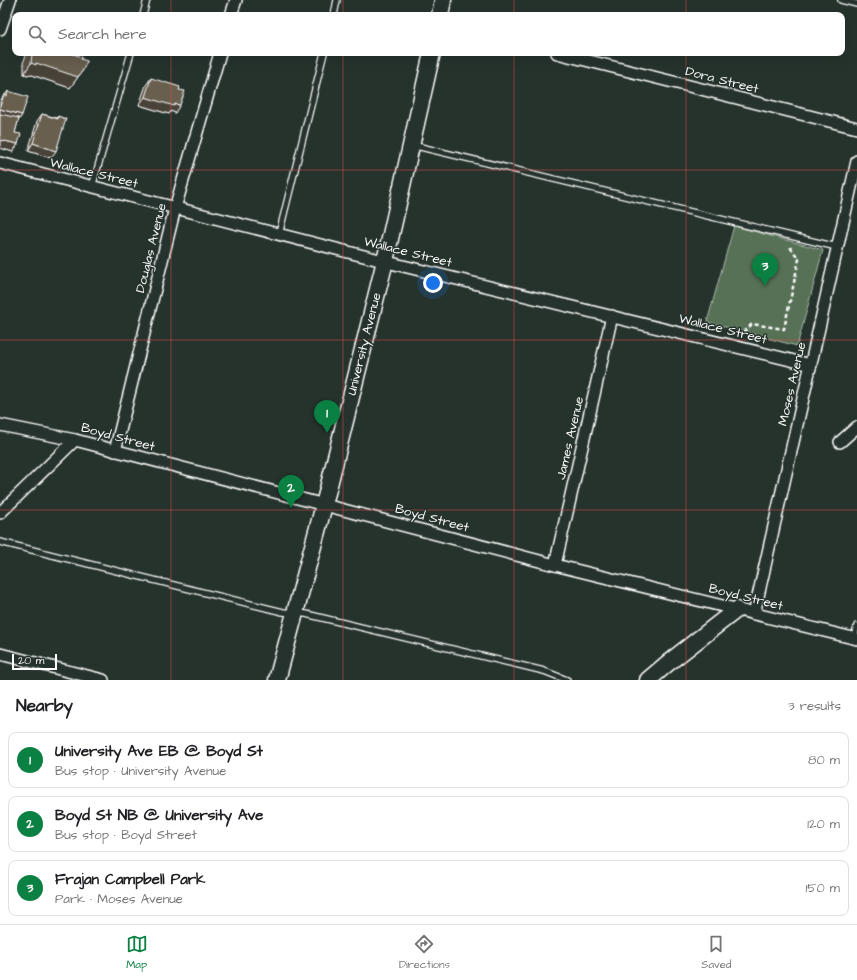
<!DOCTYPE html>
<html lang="en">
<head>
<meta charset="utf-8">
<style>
	body { margin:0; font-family:"Architects Daughter",sans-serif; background:#f6f6f6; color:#202124 }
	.scale { position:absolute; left:12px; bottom:10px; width:45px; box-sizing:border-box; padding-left:4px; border:2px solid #fff; border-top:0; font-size:11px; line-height:14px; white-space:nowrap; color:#fff; -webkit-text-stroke:3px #26332d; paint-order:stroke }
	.you { position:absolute; left:433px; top:283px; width:14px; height:14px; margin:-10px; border:3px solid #fff; border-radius:50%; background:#1a73e8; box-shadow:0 0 0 6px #1a73e833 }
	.badge { display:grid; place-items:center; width:26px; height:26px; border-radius:50%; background:#0b8043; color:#fff; font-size:13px; font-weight:700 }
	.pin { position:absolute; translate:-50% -33px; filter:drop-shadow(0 1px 2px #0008) }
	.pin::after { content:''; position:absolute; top:21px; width:14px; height:12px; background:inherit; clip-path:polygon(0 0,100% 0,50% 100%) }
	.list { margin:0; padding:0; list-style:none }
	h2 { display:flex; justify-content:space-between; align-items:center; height:52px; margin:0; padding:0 16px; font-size:17px }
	h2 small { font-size:13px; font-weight:400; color:#757577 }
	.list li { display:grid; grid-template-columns:26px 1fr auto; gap:12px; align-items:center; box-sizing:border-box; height:56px; margin:0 8px 8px; padding:0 8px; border:1px solid #e0e0e0; border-radius:8px }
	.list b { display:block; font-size:15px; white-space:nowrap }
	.list p { margin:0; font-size:13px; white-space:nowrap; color:#757577 }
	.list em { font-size:13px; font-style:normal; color:#757577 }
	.icon { flex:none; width:22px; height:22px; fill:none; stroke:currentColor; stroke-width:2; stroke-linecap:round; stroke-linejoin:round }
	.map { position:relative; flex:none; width:857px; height:680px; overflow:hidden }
	.search { position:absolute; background:#fff; box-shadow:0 4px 16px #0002; left:12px; right:12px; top:12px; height:44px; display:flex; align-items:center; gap:10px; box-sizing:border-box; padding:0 14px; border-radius:8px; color:#757577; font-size:15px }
	.sheet { height:244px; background:#fff }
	nav { display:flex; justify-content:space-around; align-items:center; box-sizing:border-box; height:56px; border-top:1px solid #e0e0e0; background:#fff; font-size:11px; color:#757577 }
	nav a { display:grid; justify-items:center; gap:2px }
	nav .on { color:#0b8043 }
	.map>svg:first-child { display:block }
	.green { fill:#577157; stroke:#abb8ab }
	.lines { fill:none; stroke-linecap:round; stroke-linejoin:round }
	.lane-casing { stroke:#fff; stroke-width:8 }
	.street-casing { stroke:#fff; stroke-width:14 }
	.secondary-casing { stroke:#fff; stroke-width:19 }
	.path { stroke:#fff; stroke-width:2.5; stroke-dasharray:4 3; stroke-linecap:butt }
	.lane { stroke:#26332d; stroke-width:5.5 }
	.street { stroke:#26332d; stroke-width:11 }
	.secondary { stroke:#26332d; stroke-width:16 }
	.wall { fill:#595245; stroke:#fff }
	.shaded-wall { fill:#484238; stroke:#fff }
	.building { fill:#675f50; stroke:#fff }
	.grid { fill:none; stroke:#dc4848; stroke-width:1; stroke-opacity:0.55 }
	.labels { text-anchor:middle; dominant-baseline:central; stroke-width:3; stroke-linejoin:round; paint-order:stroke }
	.street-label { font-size:13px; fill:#fff; stroke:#26332d }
</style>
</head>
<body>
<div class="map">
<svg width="857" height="680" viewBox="0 0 857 680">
	<rect width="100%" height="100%" fill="#26332d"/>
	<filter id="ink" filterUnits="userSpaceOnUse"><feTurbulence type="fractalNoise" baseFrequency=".025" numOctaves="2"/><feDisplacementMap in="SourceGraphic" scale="8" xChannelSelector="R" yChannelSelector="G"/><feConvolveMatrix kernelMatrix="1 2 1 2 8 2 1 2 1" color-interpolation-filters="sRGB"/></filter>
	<g filter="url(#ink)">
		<!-- green -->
		<path class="green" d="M734 226 823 250 797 346 707 322Z"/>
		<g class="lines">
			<defs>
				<g id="lane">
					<path d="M841 0 857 4"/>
					<path d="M143 15 147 0"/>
					<path d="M334 15 337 0"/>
					<path d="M412 145 837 247"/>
					<path d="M92 187 131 53"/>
					<path d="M279 234 324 53"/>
					<path d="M0 542 283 612 306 614 544 671 567 680"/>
					<path d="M854 638 857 626"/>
				</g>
				<g id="street">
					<path d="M231 15 236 0"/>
					<path d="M0 29 10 0"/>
					<path d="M557 53 857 128"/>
					<path d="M0 163 399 265 811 365"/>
					<path d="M0 425 75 440 555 565 857 639"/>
					<path d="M840 442 857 427"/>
					<path d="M115 451 175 208 220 53"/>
					<path d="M0 513 75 440"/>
					<path d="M555 565 612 316"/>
					<path d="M754 614 857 161"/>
					<path d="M0 654 103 680"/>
				</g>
				<g id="secondary">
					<path d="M440 15 443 0"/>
					<path d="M277 680 324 505 385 261 432 53"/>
					<path d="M648 680 668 663 736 610"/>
				</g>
			</defs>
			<!-- lane casing -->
			<use href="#lane" class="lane-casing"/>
			<!-- street casing -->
			<use href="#street" class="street-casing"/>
			<!-- secondary casing -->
			<use href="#secondary" class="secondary-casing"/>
			<!-- path -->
			<path class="path" d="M744 332 752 324 784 329 799 259 790 247"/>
			<!-- lane -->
			<use href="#lane" class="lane"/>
			<!-- street -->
			<use href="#street" class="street"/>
			<!-- secondary -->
			<use href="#secondary" class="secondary"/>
		</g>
		<!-- wall -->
		<g class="wall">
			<path d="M27 53H64L81 59 83 70 70 88 29 74 28 75 24 74V65L23 63Z"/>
			<path d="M151 78 175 113 171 111 169 114 139 105 146 85Z"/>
			<path d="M8 91 22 115 18 121 15 133 18 144 13 152 0 148V101L4 95H5Z"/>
			<path d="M42 114 57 118 58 116 51 158 28 151 37 121Z"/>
		</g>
		<!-- shaded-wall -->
		<g class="shaded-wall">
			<path d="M31 63H36L83 70 70 88 29 74 28 75 24 74Z"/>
			<path d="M145 97 175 104 180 105 175 113 171 111 169 114 139 105Z"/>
			<path d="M0 109 22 115 17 123 0 118Z"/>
			<path d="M0 140 18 144 13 152 0 148Z"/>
			<path d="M33 143 56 151 51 158 28 151Z"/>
		</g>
		<!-- building -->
		<g class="building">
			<path d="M31 53H64L67 54 68 53H70L82 57 81 59 87 61 83 70 78 77 36 63V65L31 63 32 54Z"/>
			<path d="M151 78 180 87 179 90 185 91 180 105 175 104 174 106 145 97Z"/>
			<path d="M8 91 28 97 22 115 0 109V106L4 95 7 96Z"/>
			<path d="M0 114 19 118 15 133 21 134 18 144 0 140Z"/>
			<path d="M42 114 58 119V116L66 119 56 151 33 143Z"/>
		</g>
	</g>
	<!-- grid -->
	<path class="grid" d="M171 0V15M343 0V15M514 0V15M686 0V15M171 53V680M343 53V680M514 53V680M686 53V680M0 170H857M0 340H857M0 510H857"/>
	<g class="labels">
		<!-- street labels -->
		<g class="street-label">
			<text transform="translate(722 80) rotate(14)">Dora Street</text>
			<text transform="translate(94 173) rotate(14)">Wallace Street</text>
			<text transform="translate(151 248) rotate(-76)">Douglas Avenue</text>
			<text transform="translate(408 252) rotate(14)">Wallace Street</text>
			<text transform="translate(723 329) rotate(14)">Wallace Street</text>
			<text transform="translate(364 344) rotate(-76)">University Avenue</text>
			<text transform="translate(792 384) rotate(-77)">Moses Avenue</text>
			<text transform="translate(118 437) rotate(15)">Boyd Street</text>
			<text transform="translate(570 438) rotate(-77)">James Avenue</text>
			<text transform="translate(432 518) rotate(15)">Boyd Street</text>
			<text transform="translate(746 597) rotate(14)">Boyd Street</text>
		</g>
	</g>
</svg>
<div class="scale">20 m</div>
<div class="you"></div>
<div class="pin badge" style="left:327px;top:433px">1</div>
<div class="pin badge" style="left:291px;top:508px">2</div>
<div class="pin badge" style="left:765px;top:286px">3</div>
<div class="search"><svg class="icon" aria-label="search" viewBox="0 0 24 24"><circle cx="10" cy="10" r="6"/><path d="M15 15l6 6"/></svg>Search here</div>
</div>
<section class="sheet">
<h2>Nearby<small>3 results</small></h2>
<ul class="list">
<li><span class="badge">1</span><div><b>University Ave EB @ Boyd St</b><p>Bus stop · University Avenue</p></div><em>80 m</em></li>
<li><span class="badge">2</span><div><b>Boyd St NB @ University Ave</b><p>Bus stop · Boyd Street</p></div><em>120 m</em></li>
<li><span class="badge">3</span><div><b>Frajan Campbell Park</b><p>Park · Moses Avenue</p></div><em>150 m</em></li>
</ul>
</section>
<nav>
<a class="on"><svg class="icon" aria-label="map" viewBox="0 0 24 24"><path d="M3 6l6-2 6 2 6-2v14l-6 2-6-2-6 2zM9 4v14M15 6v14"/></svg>Map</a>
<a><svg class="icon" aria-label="directions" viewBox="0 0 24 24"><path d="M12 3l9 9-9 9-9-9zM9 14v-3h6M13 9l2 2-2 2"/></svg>Directions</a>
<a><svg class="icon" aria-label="saved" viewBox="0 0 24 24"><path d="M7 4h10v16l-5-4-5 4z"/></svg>Saved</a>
</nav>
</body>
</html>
